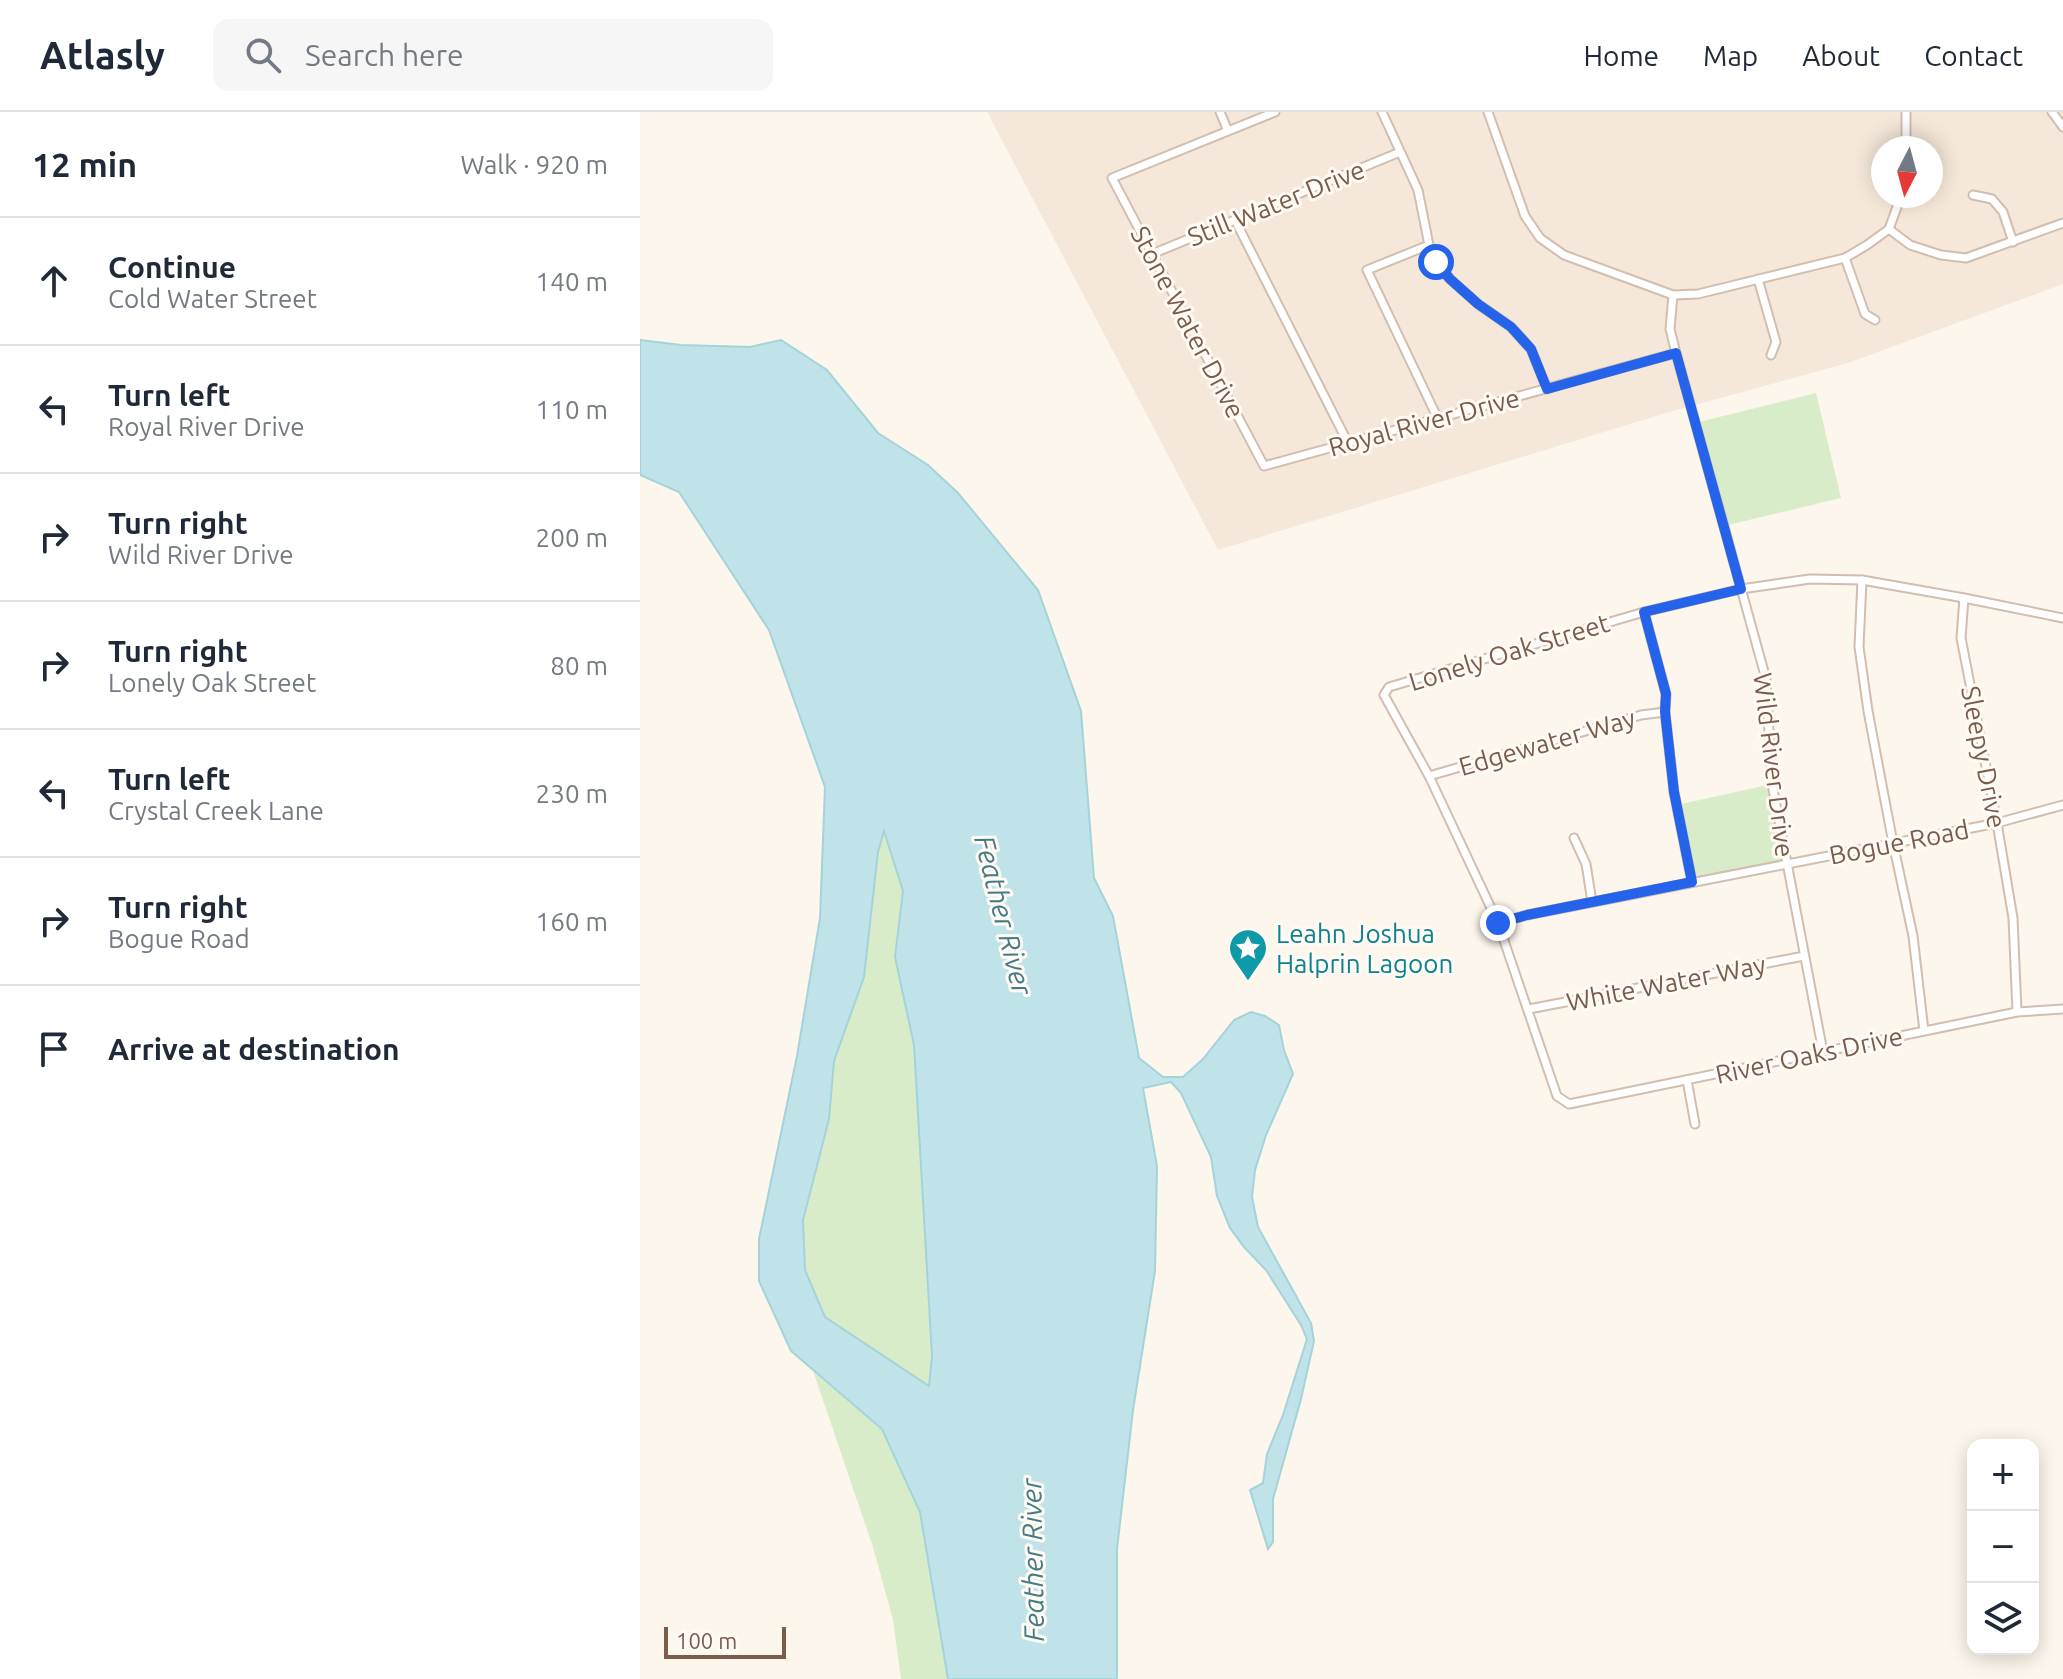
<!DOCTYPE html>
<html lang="en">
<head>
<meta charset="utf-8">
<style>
	body { margin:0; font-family:Ubuntu,sans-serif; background:#f6f6f7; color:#1f2937 }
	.controls { position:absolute; right:24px; bottom:24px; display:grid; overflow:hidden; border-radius:16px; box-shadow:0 4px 20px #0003 }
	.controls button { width:72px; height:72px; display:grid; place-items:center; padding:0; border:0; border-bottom:2px solid #e0e1e3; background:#fff; color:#1f2937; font:40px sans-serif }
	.compass { position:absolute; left:1231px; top:24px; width:72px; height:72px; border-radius:50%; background:#fff; box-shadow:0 4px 20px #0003; rotate:186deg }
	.scale { position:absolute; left:24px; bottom:20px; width:122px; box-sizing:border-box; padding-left:8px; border:4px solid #7a5c4d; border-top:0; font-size:22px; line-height:28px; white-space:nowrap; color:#7a5c4d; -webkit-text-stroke:6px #fffaf3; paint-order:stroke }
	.stop { position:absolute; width:24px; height:24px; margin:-18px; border:6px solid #2563eb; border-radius:50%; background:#fff }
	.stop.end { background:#2563eb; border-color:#fff; box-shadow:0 2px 8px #0008 }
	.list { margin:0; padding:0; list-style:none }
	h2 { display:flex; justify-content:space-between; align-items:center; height:104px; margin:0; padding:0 32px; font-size:34px }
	h2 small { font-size:26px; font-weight:400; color:#747a83 }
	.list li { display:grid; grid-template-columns:52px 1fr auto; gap:24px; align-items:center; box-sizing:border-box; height:128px; padding:0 32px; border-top:2px solid #e0e1e3 }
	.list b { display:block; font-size:30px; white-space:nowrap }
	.list p { margin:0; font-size:26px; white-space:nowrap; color:#747a83 }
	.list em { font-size:26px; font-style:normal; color:#747a83 }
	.icon { flex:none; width:44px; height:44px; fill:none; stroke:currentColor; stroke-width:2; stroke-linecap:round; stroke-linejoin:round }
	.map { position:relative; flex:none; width:1423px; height:1567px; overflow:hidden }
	header { display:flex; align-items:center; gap:48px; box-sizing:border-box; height:112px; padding:0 40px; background:#fff; border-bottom:2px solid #e0e1e3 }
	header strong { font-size:38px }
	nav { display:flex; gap:44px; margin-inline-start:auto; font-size:28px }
	.search { width:560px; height:72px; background:#f6f6f7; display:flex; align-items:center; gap:20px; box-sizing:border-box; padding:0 28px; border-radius:16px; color:#747a83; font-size:30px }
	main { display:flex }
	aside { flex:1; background:#fff }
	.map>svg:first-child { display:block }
	.residential { fill:#f5e8da; fill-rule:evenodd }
	.green { fill:#d8ecc9 }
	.water { fill:#bfe3e8; stroke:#a5d3da; stroke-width:2; fill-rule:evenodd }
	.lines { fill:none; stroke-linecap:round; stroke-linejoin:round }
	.minor-casing { stroke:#d1beb0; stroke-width:11 }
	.minor { stroke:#fff; stroke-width:7 }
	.route { stroke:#2563eb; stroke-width:10 }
	.labels { text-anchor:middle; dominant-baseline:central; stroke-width:6; stroke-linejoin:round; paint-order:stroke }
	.street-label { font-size:26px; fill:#7a5c4d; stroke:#fffaf3 }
	.culture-label { font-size:26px; fill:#0d838f; stroke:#fffaf3; text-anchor:start }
	.water-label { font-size:28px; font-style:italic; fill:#437c86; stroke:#fffaf3 }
</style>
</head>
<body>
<header>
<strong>Atlasly</strong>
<div class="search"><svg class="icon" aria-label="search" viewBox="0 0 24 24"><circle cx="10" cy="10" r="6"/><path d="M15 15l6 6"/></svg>Search here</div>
<nav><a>Home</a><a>Map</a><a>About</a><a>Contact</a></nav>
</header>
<main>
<aside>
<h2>12 min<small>Walk · 920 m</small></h2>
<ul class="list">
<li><svg class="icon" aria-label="ahead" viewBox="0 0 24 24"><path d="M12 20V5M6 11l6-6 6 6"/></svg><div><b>Continue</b><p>Cold Water Street</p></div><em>140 m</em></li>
<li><svg class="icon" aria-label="left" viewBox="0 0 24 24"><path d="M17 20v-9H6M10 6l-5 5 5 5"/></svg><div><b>Turn left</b><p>Royal River Drive</p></div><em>110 m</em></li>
<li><svg class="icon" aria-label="right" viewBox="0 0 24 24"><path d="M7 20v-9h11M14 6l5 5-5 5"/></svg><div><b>Turn right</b><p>Wild River Drive</p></div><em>200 m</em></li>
<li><svg class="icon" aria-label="right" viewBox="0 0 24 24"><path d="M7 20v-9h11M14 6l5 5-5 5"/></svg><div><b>Turn right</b><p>Lonely Oak Street</p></div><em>80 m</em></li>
<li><svg class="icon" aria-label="left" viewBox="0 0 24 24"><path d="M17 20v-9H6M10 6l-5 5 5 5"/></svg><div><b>Turn left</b><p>Crystal Creek Lane</p></div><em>230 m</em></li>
<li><svg class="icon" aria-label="right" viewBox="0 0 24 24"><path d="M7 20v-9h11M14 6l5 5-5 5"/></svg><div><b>Turn right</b><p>Bogue Road</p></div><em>160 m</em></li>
<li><svg class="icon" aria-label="arrive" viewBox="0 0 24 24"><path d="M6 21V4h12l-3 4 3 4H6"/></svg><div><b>Arrive at destination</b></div></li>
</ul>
</aside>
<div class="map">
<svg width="1423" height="1567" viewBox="0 0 1423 1567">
	<rect width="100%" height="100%" fill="#fdf6ec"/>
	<!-- residential -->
	<path class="residential" d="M347 0H1423V172L1208 251 1026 301 578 438ZM1243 36H1291V84H1243Z"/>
	<!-- green -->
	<g class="green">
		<path d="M1176 281 1201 386 1084 414 1055 311Z"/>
		<path d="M1132 672 1147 752 1052 770 1037 693Z"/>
		<path d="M233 685 287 806 328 1567H261L253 1508 233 1435 153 1200 144 1146Z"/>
	</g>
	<!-- water -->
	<path class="water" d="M0 228 41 233 110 235 141 228 187 258 238 321 288 353 318 381 398 478 441 599 454 766 473 804 499 946 523 965H543L563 947 594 908 611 900 625 904 639 913 644 938 653 962 626 1023 615 1058 612 1085 618 1115 671 1211 674 1229 661 1287 633 1387V1430L628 1437 610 1378 623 1371 627 1342 643 1303 667 1227 661 1213 626 1158 604 1135 590 1116 577 1084 571 1045 541 981 531 970 503 976 517 1054 515 1159 493 1298 477 1437V1567H308L280 1400 242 1317 151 1239 119 1169V1127L157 944 180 806 185 675 129 518 39 380 0 363ZM244 719 263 779 255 845 274 933 292 1244 289 1274 185 1205 165 1158 163 1108 189 1007 194 949 224 865 238 740Z"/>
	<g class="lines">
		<defs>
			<g id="minor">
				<path d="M580 0 588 19"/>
				<path d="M635 0 472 66 624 354 1036 241"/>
				<path d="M742 0 778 78 789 133 796 150 810 167 838 192 871 215 891 237 907 277"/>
				<path d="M848 0 885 104 900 126 924 143 1033 183 1058 182 1205 146 1227 133 1249 117 1261 84"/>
				<path d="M1412 0 1423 15"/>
				<path d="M1266 36V0"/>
				<path d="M1333 83 1352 87 1363 100 1373 130"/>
				<path d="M595 108 708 331"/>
				<path d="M1249 117 1270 133 1301 143 1326 146 1423 111"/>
				<path d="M789 133 727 158 798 307"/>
				<path d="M512 142 760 40"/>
				<path d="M1205 146 1225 202 1235 208"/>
				<path d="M1118 167 1136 230 1131 243"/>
				<path d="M1033 183 1030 217 1036 241 1126 567 1132 672 1183 940"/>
				<path d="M1222 468 1219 535 1228 599 1253 731 1273 824 1284 919"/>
				<path d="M1324 486 1321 526 1357 711 1373 806 1377 900"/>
				<path d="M1004 500 1026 582 1025 600 1034 680 1052 770"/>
				<path d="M1423 506 1324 486 1222 468 1170 467 1101 477 1004 500 749 575 744 583 789 664 858 811 917 984 929 992 1377 900 1423 897"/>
				<path d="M789 664 1001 603 1025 600"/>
				<path d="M934 726 946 752 952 790"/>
				<path d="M858 811 887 803 1357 711 1423 693"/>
				<path d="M889 897 1164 844"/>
				<path d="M1047 968 1055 1012"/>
			</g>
		</defs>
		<!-- minor casing -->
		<use href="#minor" class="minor-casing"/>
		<!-- minor -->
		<use href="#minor" class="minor"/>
	</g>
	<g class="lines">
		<!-- route -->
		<path class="route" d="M796 150 810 167 838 192 871 215 891 237 907 277 1036 241 1101 477 1004 500 1026 582 1025 600 1034 680 1052 770 887 803 858 811"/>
	</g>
	<!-- icons -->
	<defs>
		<symbol id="sight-pin" viewBox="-11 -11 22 30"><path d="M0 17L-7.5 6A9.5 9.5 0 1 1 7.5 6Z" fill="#0f9aa8" stroke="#fffaf3"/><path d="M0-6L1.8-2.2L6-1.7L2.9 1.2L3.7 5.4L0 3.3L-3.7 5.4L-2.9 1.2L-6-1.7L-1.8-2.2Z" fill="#fff"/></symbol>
	</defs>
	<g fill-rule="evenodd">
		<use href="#sight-pin" x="586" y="814" width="44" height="60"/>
	</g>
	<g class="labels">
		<!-- street labels -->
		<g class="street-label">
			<text transform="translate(636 91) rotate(-22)">Still Water Drive</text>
			<text transform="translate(548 210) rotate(62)">Stone Water Drive</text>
			<text transform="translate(784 310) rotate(-15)">Royal River Drive</text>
			<text transform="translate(869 540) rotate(-17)">Lonely Oak Street</text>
			<text transform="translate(907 630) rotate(-16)">Edgewater Way</text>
			<text transform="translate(1344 645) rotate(79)">Sleepy Drive</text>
			<text transform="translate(1134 653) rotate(83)">Wild River Drive</text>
			<text transform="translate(1259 730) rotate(-11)">Bogue Road</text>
			<text transform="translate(1026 871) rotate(-11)">White Water Way</text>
			<text transform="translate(1169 943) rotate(-12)">River Oaks Drive</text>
		</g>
		<!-- culture labels -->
		<g class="culture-label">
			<text x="636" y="821">Leahn Joshua<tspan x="636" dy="30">Halprin Lagoon</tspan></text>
		</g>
		<!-- water labels -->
		<g class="water-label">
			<text transform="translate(364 803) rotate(76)">Feather River</text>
			<text transform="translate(392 1448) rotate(-91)">Feather River</text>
		</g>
	</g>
</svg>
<div class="controls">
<button>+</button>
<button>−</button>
<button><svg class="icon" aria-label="layers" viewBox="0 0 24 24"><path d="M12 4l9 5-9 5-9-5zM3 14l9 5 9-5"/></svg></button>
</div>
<svg class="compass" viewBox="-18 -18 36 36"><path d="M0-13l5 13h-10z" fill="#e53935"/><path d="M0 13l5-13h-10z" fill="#747a83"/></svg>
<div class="scale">100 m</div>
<div class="stop" style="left:796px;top:150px"></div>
<div class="stop end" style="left:858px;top:811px"></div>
</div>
</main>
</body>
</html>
